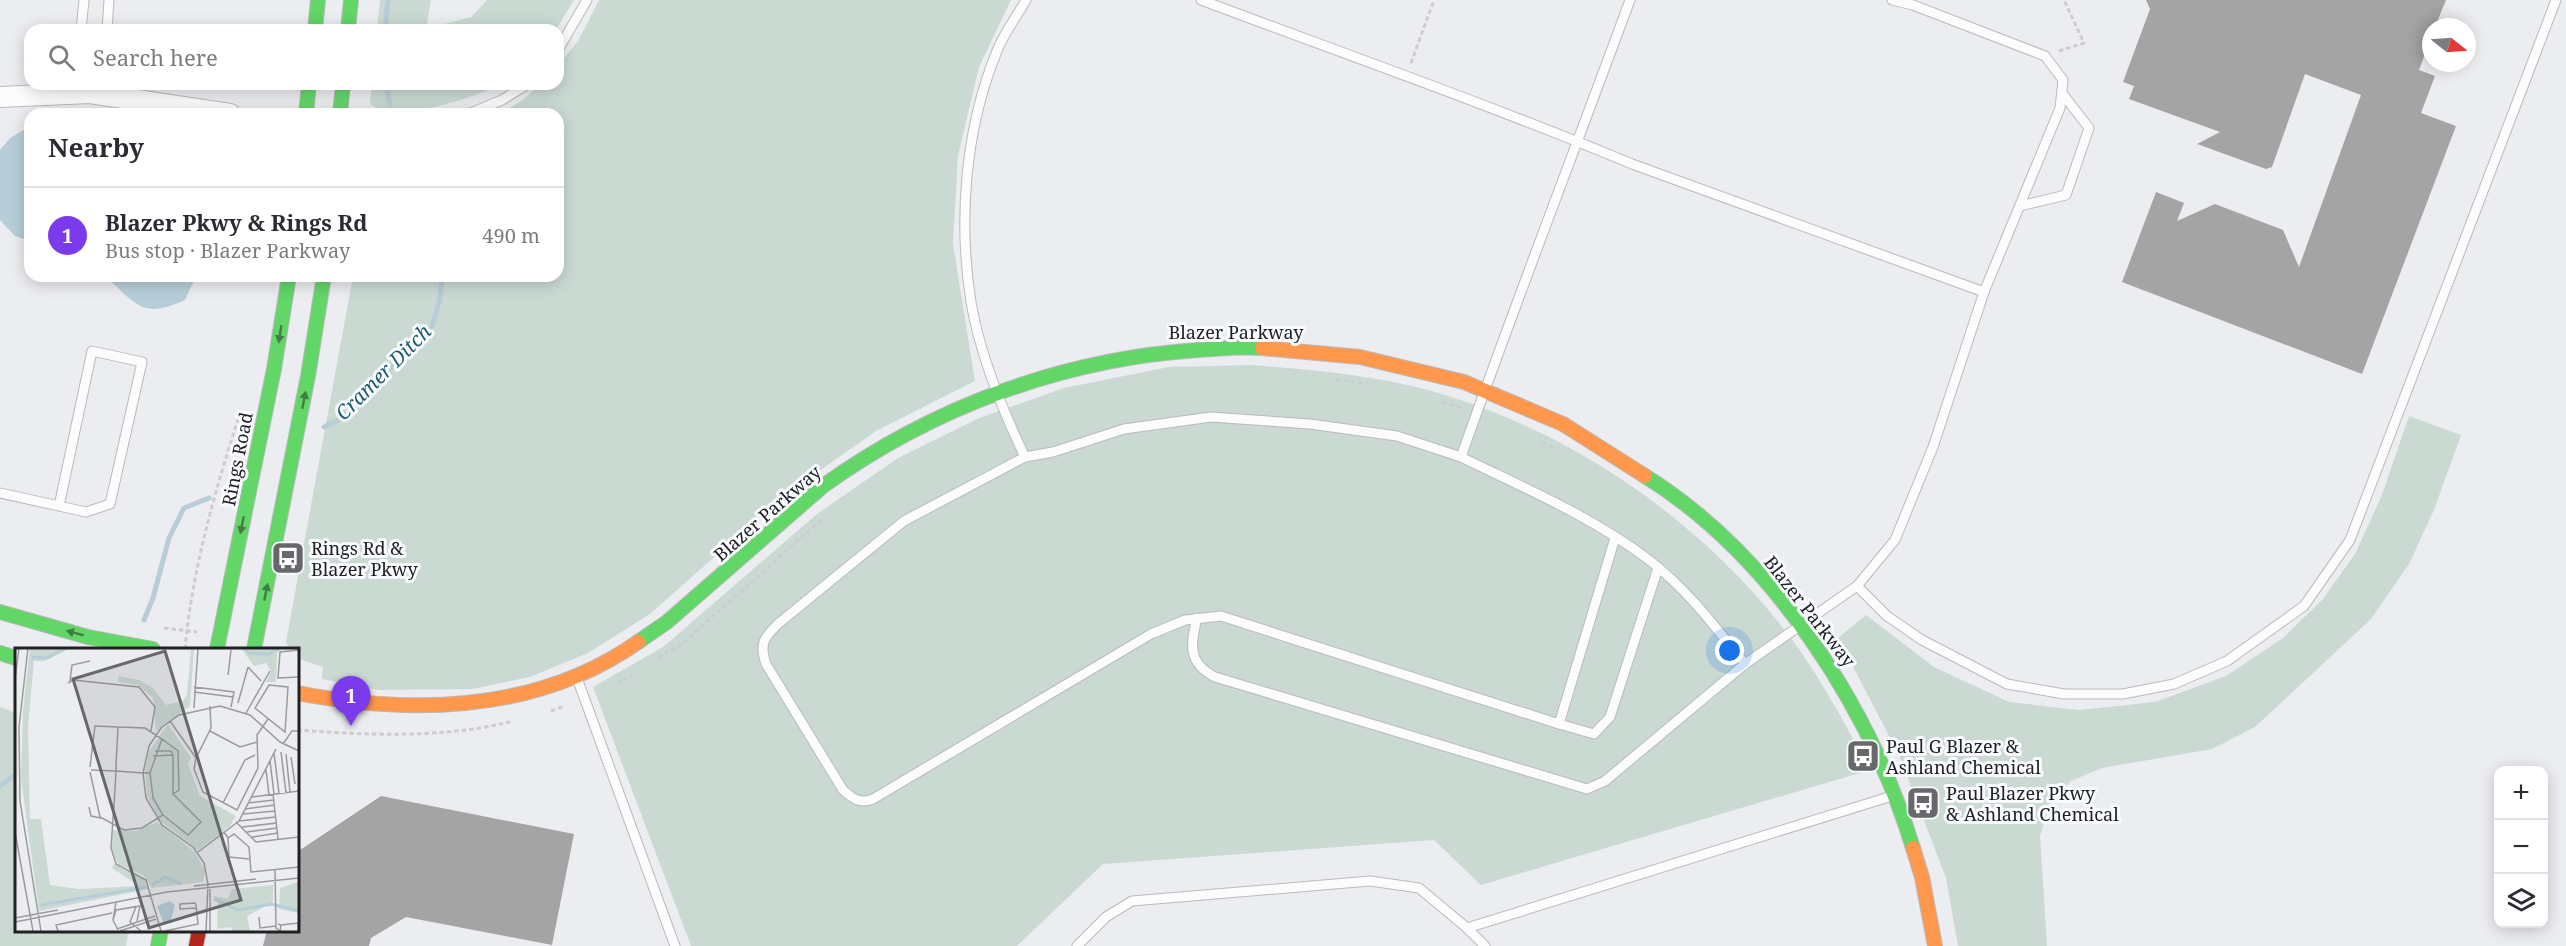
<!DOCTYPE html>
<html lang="en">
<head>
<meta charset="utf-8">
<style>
	body { margin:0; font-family:"Noto Serif",serif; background:#f2f2f3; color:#2b2b33 }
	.controls { position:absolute; right:18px; bottom:18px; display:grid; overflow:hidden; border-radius:12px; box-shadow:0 3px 15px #0003 }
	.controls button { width:54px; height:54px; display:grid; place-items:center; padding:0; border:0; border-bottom:2px solid #e1e1e2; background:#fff; color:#2b2b33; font:30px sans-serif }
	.compass { position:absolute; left:2422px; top:18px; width:54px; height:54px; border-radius:50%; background:#fff; box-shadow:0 3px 15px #0003; rotate:107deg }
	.you { position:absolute; left:1730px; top:651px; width:21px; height:21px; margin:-15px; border:4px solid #fff; border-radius:50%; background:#1a73e8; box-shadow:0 0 0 9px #1a73e833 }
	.badge { display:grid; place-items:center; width:39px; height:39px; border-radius:50%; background:#7c3aed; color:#fff; font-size:20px; font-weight:700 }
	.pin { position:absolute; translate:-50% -50px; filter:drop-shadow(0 2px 3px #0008) }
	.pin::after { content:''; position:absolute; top:32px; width:21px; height:18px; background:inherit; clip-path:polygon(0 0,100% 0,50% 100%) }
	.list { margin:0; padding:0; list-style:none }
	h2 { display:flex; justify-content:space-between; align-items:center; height:78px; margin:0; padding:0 24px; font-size:26px }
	h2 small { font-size:20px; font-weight:400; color:#7c7c81 }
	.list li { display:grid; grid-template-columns:39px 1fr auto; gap:18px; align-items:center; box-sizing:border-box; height:96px; padding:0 24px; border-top:2px solid #e1e1e2 }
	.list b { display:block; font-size:22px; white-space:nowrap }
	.list p { margin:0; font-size:20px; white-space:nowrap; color:#7c7c81 }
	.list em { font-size:20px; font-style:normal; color:#7c7c81 }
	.icon { flex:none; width:33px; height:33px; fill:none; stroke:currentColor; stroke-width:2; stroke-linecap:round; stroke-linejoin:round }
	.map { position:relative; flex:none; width:2566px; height:946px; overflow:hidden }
	.search { position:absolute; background:#fff; box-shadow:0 3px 15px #0003; left:24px; top:24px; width:540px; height:66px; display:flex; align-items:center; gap:15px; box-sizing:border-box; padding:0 21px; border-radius:18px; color:#7c7c81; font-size:22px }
	.panel { position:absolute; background:#fff; box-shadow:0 3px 15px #0003; left:24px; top:108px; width:540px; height:174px; border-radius:18px }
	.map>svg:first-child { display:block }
	.green { fill:#cadad3 }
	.water { fill:#b7ced9 }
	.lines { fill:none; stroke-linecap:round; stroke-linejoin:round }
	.stream { stroke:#b7ced9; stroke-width:5 }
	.building { fill:#a5a4a5 }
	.lane-casing { stroke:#b9babc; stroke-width:11 }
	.street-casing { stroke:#b9babc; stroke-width:22 }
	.fast-casing { stroke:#b9babc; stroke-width:16 }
	.slow-casing { stroke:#b9babc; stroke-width:16 }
	.jam-casing { stroke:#b9babc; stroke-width:16 }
	.path { stroke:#cdcdce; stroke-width:3; stroke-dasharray:4.5 3; stroke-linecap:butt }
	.lane { stroke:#fcfcfd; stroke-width:9 }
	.street { stroke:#fcfcfd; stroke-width:20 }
	.fast { stroke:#63d668; stroke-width:14 }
	.slow { stroke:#ff974d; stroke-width:14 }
	.jam { stroke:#b3261e; stroke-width:14 }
	.oneway { fill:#427c46 }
	.labels { text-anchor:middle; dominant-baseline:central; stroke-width:6; stroke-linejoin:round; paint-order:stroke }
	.street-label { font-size:18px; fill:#202123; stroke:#f8fafe }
	.poi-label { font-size:18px; fill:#202123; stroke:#f8fafe; text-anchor:start }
	.water-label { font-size:20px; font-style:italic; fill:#1e5c71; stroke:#f8fafe }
	.inset-river { fill:none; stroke:#b7ced9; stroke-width:3 }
	.inset-road { fill:none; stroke:#9a9b9e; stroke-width:1.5 }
	.view { fill:#67686b; fill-opacity:0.15; stroke:#67686b; stroke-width:3 }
	.inset-edge { fill:none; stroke:#202123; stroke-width:3 }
</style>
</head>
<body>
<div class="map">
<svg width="2566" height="946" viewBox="0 0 2566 946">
	<rect width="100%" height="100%" fill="#ecedf0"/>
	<!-- green -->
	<g class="green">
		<path d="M380 0H431L426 29 471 17 487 0H574L556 30H377Z"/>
		<path d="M599 0H1011L979 67 958 156 953 244 975 381 876 431 782 497 650 614 588 653 530 677 472 689 379 690 322 679 323 667 297 658V649H290L286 642 353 276H558V114H501L525 98 540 84H558V66L578 41Z"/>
		<path d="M372 84H501C474 98 395 124 370 104Z"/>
		<path d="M1252 365C1313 370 1376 375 1435 392 1577 433 1709 526 1796 645 1824 684 1847 728 1870 770L1481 885 1434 840 1103 864 1017 946H691L593 687 663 647 817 514 898 458 979 418 1064 388 1169 367Z"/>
		<path d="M2409 416 2461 435 2434 510 2409 564 2371 619 2255 727 2212 749 2102 768 2071 781 2050 803 2040 836 2047 946H1958L1946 878 1899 755 1838 638 1866 615 1934 667 2009 702 2079 710 2155 702 2226 676 2283 638 2322 600 2355 554 2382 495Z"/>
		<path d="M0 707 16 713V930H129L126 946H0Z"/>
	</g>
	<!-- water -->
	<g class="water">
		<path d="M27 128H30V241L15 236 0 220V150L10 138Z"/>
		<path d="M105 276H196L185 300C141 320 137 304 105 276Z"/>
	</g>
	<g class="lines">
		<!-- stream -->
		<g class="stream">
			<path d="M385 30 388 0"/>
			<path d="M386 84 390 105"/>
			<path d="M324 427 342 418 432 326 440 299 442 276"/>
			<path d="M144 620 153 598 169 538 184 508 209 498"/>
			<path d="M0 786 16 774"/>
		</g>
	</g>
	<!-- building -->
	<g class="building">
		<path d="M2146 0H2446L2435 27H2431V38L2419 70 2435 76 2421 113 2456 126 2362 374 2122 282 2156 192 2184 203 2177 221 2215 204 2283 230 2299 267 2361 95 2305 74 2272 167 2266 169 2197 144 2220 132 2129 99 2134 86 2123 82 2150 9Z"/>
		<path d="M381 796 574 834 552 945 406 917 371 938 369 946H263L267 930H297V852Z"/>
	</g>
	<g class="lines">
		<defs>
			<g id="lane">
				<path d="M1026 0C1017 16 1004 33 997 51 965 129 958 220 971 302 980 356 1002 409 1025 457L1053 452 1124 429 1211 417 1310 424 1397 436 1461 457"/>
				<path d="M1201 0C1345 54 1490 105 1632 164L1984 292 1933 447 1895 540 1857 586 1745 664C1716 628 1687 589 1649 560 1593 517 1524 488 1461 457 1515 304 1574 152 1630 0"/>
				<path d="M1892 0 1913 5 2045 56 2063 80 2060 108 1984 292"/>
				<path d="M81 30 84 0"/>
				<path d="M107 30 109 0"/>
				<path d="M558 50 587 0"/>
				<path d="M468 114 502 100 528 84"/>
				<path d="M2020 206 2066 195 2089 128 2062 93"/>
				<path d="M1025 457 904 521 779 623C764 637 759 644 766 664L843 790C853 799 860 804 873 799L1151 634 1185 620 1221 616 1559 724 1615 538"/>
				<path d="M0 493 86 512 110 504 142 362 92 351 59 506"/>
				<path d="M1857 586 1887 616 1922 640 2007 684 2064 694H2123L2174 684 2227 661 2304 606 2350 540 2556 0"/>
				<path d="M1197 618C1190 645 1188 663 1215 677L1587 789 1605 781 1745 664"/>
				<path d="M577 678 675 946"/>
				<path d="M1559 724 1594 734 1610 717 1658 568"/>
				<path d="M1467 928 1485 946"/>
				<path d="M1077 946 1106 917 1132 901 1370 881 1419 888 1467 928 1892 796"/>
			</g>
			<path id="street" d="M0 97 90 93 230 114"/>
			<g id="fast">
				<path d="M315 30 318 0"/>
				<path d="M348 30 351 0"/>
				<path d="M306 114 309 84"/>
				<path d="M340 114 343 84"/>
				<path d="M1645 476C1772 555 1870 707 1913 848"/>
				<path d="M0 612 88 637 153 649"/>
				<path d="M638 642 667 622 823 486C933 407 1063 359 1198 350 1219 349 1241 346 1262 348"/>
				<path d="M217 649 274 369 289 276"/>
				<path d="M254 649 308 376 324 276"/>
				<path d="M0 653 16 658"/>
				<path d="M158 946 161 930"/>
			</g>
			<g id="slow">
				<path d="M1262 348 1360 357 1464 382 1563 424 1645 476"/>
				<path d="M297 693C413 715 537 713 638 642"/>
				<path d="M1913 848 1922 877 1935 946"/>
			</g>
			<path id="jam" d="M196 946 199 930"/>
		</defs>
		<!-- lane casing -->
		<use href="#lane" class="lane-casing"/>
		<!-- street casing -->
		<use href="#street" class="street-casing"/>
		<!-- fast casing -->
		<use href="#fast" class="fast-casing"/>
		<!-- slow casing -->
		<use href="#slow" class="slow-casing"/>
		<!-- jam casing -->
		<use href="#jam" class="jam-casing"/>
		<!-- path -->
		<g class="path">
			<path d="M2059 51 2084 43 2064 0"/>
			<path d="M1411 63 1434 0"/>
			<path d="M1336 379 1368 384"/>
			<path d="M1442 402 1464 409"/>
			<path d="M1542 442 1557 449"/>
			<path d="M164 628 197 632"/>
			<path d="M185 649C192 570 215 491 239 416"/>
			<path d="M658 658 683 643 822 519"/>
			<path d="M617 683 633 675"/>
			<path d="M551 711 565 706"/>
			<path d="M297 730C368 735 443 739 513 721"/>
		</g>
		<!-- lane -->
		<use href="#lane" class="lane"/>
		<!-- street -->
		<use href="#street" class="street"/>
		<!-- fast -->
		<use href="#fast" class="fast"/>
		<!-- slow -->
		<use href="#slow" class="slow"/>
		<!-- jam -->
		<use href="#jam" class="jam"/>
	</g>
	<!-- one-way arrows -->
	<defs><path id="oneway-solid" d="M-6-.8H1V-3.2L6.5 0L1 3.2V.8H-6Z" transform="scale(1.5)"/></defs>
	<g class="oneway">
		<use href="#oneway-solid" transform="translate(280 334) rotate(99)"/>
		<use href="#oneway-solid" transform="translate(304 400) rotate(-79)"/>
		<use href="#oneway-solid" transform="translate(242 525) rotate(101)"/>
		<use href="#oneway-solid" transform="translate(266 592) rotate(-79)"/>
		<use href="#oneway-solid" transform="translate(75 633) rotate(-165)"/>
	</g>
	<!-- icons -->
	<defs>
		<symbol id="bus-square" viewBox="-11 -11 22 22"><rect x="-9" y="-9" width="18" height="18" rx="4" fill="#67686b" stroke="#f8fafe"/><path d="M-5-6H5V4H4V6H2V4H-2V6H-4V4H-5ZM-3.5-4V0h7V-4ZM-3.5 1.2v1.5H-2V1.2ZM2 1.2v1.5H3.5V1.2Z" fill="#fff"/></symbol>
	</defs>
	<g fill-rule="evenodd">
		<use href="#bus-square" x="269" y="539" width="38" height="38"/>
		<use href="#bus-square" x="1844" y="737" width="38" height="38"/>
		<use href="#bus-square" x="1904" y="784" width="38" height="38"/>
	</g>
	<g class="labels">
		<!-- street labels -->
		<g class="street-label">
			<text x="1236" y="332">Blazer Parkway</text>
			<text transform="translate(237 459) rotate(-79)">Rings Road</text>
			<text transform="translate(767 513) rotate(-41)">Blazer Parkway</text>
			<text transform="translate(1810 611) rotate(52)">Blazer Parkway</text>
		</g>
		<!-- poi labels -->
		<g class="poi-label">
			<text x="311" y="548">Rings Rd &amp;<tspan x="311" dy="21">Blazer Pkwy</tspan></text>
			<text x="1886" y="746">Paul G Blazer &amp;<tspan x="1886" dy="21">Ashland Chemical</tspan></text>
			<text x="1946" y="793">Paul Blazer Pkwy<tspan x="1946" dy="21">&amp; Ashland Chemical</tspan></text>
		</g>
		<!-- water labels -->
		<g class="water-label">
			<text transform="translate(383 372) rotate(-45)">Cramer Ditch</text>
		</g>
	</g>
	<!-- overview -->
	<g transform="translate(15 648)">
		<rect width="284" height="284" fill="#ecedf0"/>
		<path d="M15 0H56L30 13H19L13 78 15 171H26L35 237 64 241 124 238 97 220 99 216 130 232 133 241 24 263 6 130 8 62ZM176 0H179L175 58 141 83 138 50 123 37 103 34V28L124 32 138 40 151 57 168 53 172 47ZM226 0H267L262 5 261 34H251L256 23 251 15 239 18ZM153 76 176 110 173 116 185 148 221 168 214 179 183 202 145 173 132 148 130 122 134 103ZM142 174 180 204 190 223 188 234 137 240 128 227 103 216 97 203 98 182 121 183ZM283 234V265L264 261 265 240ZM258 237V254L232 268 235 283H217L216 279 202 281 203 255 199 248 213 251 217 241Z" fill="#cadad3"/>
		<path d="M155 253 160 257 156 272 149 276 142 258Z" fill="#b7ced9"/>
		<path class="inset-river" d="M230 0 234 5 254 6 264 0M17 9 32 10 50 0M137 237 150 229 166 236M199 251 223 262 257 256 284 263M26 257 132 239"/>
		<path class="inset-road" d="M13 0 4 79 5 153 26 283M203 0H222M284 2 265 4 263 30 284 29M233 19 246 33M213 27 216 2M0 31 4 0M55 33 57 17 75 13M53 35 58 32 124 39 140 59 136 83M254 37 273 39 270 84 240 60ZM179 39 219 44 216 59M179 44 218 49M223 55 233 19M179 60 183 0M231 65 255 23M155 73 181 110 179 121 188 144 222 162 243 120 242 87 253 71M195 83 225 99 242 94M147 91 163 103 164 142 158 146M268 96 277 83H284M140 103H156L158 107M266 104 271 145M259 105 264 145M271 106 275 144M138 108 158 107V146L186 174 173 187 148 167M276 109 280 136M181 110 196 80 195 58M255 113 259 146M75 119 80 78 103 79M76 122 101 123 128 125H135L147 91 130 80 103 79 101 117V123L100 142 96 200 101 216 131 232 146 283M251 122 254 147M75 124 85 169 109 182 127 180 148 167 138 150 135 125M258 146 263 191M237 149 284 143M284 151V172M208 155 230 112 240 107M233 155 259 152M74 159 76 168 86 170M230 161 260 157M228 166 260 163M224 173 261 169M221 174 241 194 284 189M227 179 262 175M0 184 18 283M209 184 213 190 219 186 234 199 236 224 284 219M232 184 262 180M237 189 263 185M213 190 214 209 234 211M183 204 224 173 261 101M260 222 261 280 265 283 266 277 263 276M179 238 241 231M195 239V283M101 254 98 272 103 282M121 259 115 274 126 283M244 269 245 280 261 278M0 270 43 262M98 272 101 262 125 258 122 273M0 274 152 244 284 230M266 277 283 275V283M102 281 140 268M43 283 41 277 97 265M105 283 141 271M150 283 183 276 181 257 180 255 165 256V261L181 260M191 283 193 236 189 215 179 200 147 177 131 150 128 125 134 98 146 80 164 67 205 58 235 67 265 94 284 103"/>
		<path class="view" d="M150 3 226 252 134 280 58 31Z"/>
		<rect width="284" height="284" class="inset-edge"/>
	</g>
</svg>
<div class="controls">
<button>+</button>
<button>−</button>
<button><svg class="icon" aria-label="layers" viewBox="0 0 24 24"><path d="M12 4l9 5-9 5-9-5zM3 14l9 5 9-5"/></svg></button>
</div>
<svg class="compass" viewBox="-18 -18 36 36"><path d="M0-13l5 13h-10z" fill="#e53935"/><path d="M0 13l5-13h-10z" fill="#7c7c81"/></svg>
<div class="you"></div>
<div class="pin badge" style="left:351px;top:726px">1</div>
<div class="search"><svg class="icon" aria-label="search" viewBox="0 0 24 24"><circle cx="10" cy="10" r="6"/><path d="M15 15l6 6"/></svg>Search here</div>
<section class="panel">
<h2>Nearby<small></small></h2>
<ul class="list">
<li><span class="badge">1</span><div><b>Blazer Pkwy &amp; Rings Rd</b><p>Bus stop · Blazer Parkway</p></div><em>490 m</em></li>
</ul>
</section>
</div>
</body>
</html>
